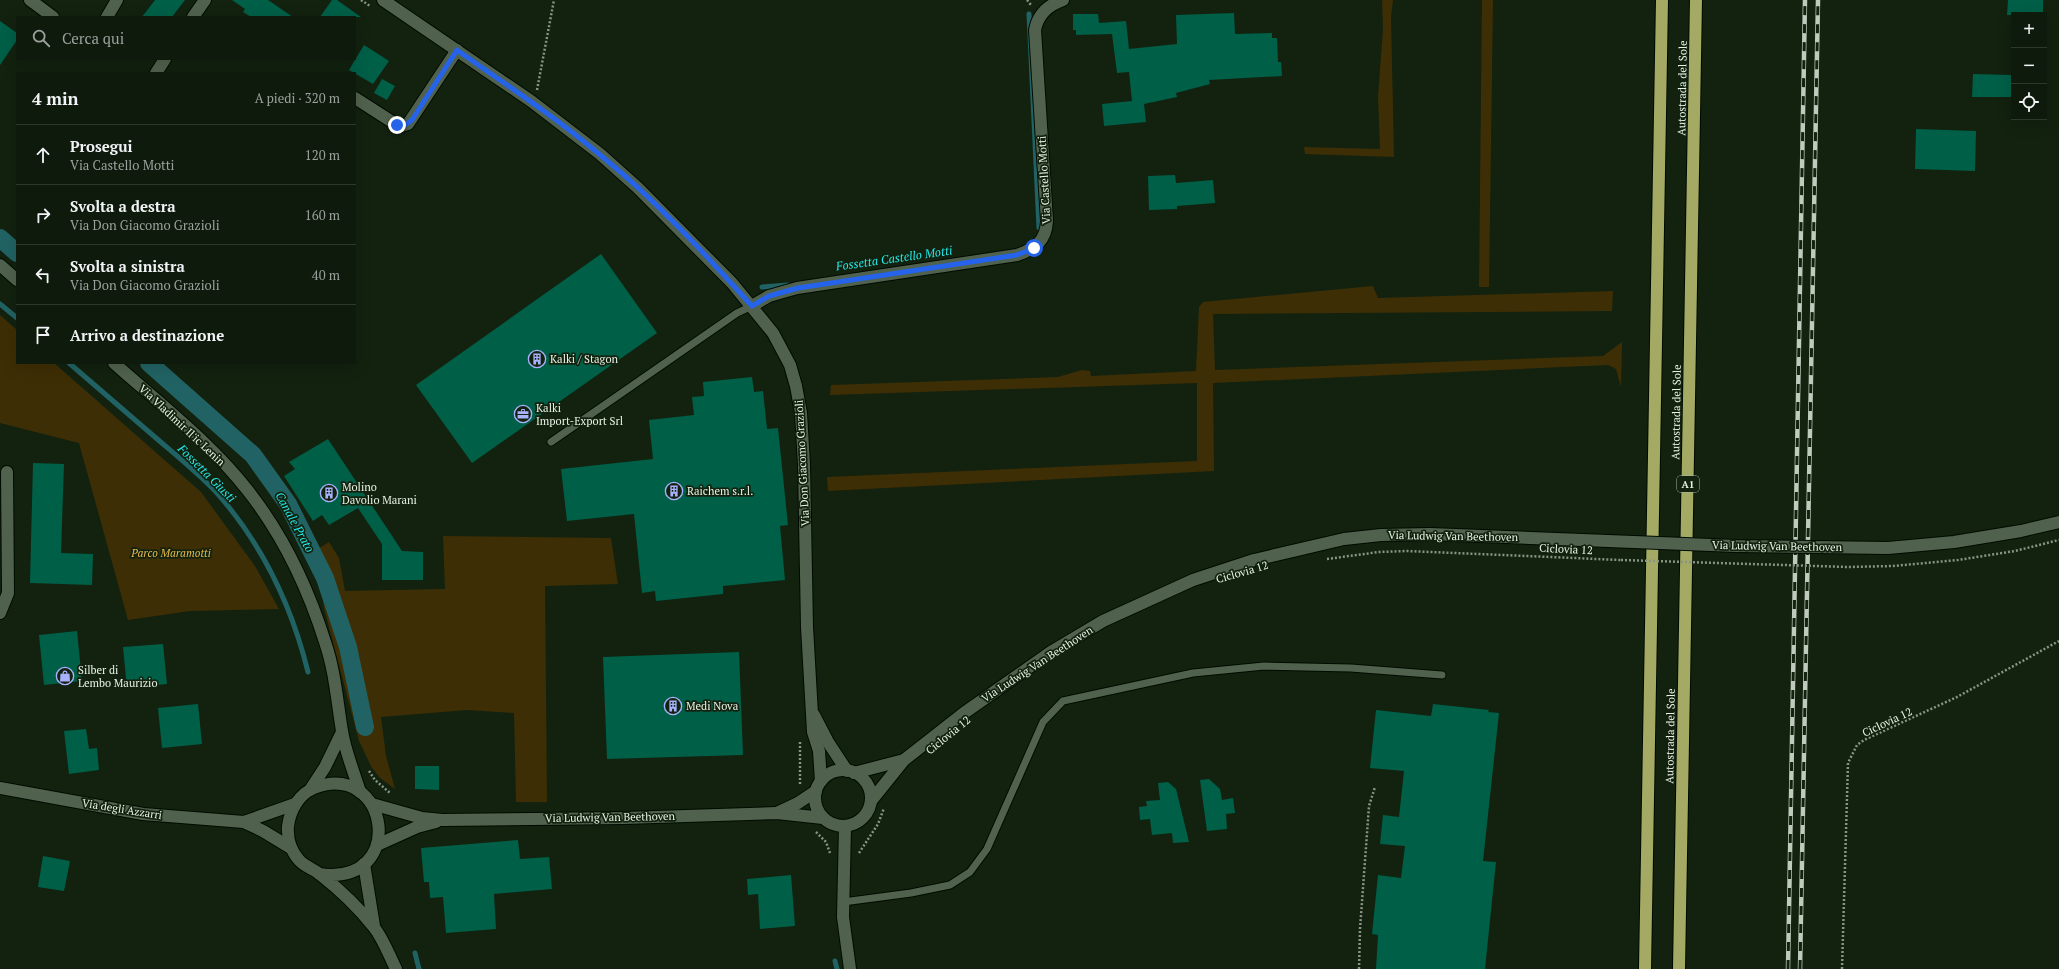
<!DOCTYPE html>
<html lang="it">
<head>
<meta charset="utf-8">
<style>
	body { margin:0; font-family:"PT Serif",serif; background:#172314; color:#f1f3f6 }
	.controls { position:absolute; right:12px; top:12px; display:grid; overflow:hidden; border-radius:0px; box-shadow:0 4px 16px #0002 }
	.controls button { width:36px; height:36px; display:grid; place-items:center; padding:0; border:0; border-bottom:1px solid #2e382c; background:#0e1a0b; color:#f1f3f6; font:20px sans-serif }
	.stop { position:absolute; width:12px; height:12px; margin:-9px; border:3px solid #2563eb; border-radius:50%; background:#fff }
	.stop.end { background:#2563eb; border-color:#fff; box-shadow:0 1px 4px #0008 }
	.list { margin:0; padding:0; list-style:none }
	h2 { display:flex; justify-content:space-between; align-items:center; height:52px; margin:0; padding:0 16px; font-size:17px }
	h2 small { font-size:13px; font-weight:400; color:#9ba19d }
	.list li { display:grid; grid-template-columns:26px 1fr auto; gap:12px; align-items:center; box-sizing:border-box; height:60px; padding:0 16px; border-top:1px solid #2e382c }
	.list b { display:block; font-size:15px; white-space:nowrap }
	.list p { margin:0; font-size:13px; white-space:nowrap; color:#9ba19d }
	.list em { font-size:13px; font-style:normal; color:#9ba19d }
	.icon { flex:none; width:22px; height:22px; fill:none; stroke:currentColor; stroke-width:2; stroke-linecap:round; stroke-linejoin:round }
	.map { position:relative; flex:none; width:2059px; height:969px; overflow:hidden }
	.search { position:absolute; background:#0e1a0b; box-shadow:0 4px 16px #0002; left:16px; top:16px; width:340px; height:44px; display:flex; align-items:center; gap:10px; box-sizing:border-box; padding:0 14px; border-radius:0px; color:#9ba19d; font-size:15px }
	.panel { position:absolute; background:#0e1a0b; box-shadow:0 4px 16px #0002; left:16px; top:72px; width:340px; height:292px; border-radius:0px }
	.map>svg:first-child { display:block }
	.green { fill:#3e2e05 }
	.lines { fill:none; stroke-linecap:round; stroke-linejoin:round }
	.stream { stroke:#216364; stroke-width:5 }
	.canal { stroke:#216364; stroke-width:18 }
	.building { fill:#005f47 }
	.service-casing { stroke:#010b00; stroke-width:9 }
	.minor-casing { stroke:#010b00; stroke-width:14 }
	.tertiary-casing { stroke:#010b00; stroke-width:14 }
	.secondary-casing { stroke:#010b00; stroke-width:14 }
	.motorway-casing { stroke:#010b00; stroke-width:14 }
	.path { stroke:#879585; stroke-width:2.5; stroke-dasharray:2 2; stroke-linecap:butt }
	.service { stroke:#50624d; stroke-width:7 }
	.minor { stroke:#50624d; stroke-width:12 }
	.tertiary { stroke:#50624d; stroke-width:12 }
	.secondary { stroke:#50624d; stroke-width:12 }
	.motorway { stroke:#a4aa64; stroke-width:12 }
	.rail-casing { stroke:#bfcbbd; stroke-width:4.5 }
	.rail { stroke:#12220f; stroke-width:3; stroke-dasharray:9; stroke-linecap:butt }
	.tertiary-bridge-casing { stroke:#010b00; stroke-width:14; stroke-linecap:butt }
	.path-bridge { stroke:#879585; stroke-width:2.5; stroke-dasharray:2 2; stroke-linecap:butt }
	.tertiary-bridge { stroke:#50624d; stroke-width:12 }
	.route { stroke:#2563eb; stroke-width:5 }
	.labels { text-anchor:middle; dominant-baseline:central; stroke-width:3.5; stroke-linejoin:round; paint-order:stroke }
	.shield { fill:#12220f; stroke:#a8b4a6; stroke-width:1 }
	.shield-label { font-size:10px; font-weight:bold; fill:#e8f3e6 }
	.street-label { font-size:11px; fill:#e8f3e6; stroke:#12220f }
	.poi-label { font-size:11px; fill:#e8f3e6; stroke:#12220f; text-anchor:start }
	.park-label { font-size:11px; font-style:italic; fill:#ecbb4a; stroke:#12220f }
	.water-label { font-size:12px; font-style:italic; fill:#24e7e9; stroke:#12220f }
</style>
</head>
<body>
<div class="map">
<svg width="2059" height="969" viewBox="0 0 2059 969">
	<rect width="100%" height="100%" fill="#12220f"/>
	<!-- green -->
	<g class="green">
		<path d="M1382 0H1393L1391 17 1394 157 1305 154 1304 147 1380 149 1378 96 1383 29Z"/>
		<path d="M1482 0H1493L1489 287H1479Z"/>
		<path d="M1373 286 1378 298 1613 291 1612 311 1213 314 1215 370 1603 356 1622 342 1621 387 1616 369 1608 365 1213 383 1214 471 828 491 827 477 1197 461V383L830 395 831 385 1058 377 1082 370 1090 371 1091 376 1196 371 1199 307 1203 302Z"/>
		<path d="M0 315 17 330V363H54L201 492 255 566 279 609 190 611 128 620 79 443 0 423Z"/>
		<path d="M443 536 611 538 618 584 545 586 547 802H516L514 713 467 710 381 717 386 756 395 789 380 778 372 768 359 741 324 608 316 550 329 542 339 558 345 591 445 589Z"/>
	</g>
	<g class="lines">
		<!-- stream -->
		<g class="stream">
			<path d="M1029 14 1039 228"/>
			<path d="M762 287 788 285"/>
			<path d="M0 304 17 318"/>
			<path d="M69 363C98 388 127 413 156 438 177 456 198 473 217 493 262 544 292 607 308 672"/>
			<path d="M415 953 419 969"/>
			<path d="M835 961 837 969"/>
		</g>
		<!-- canal -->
		<g class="canal">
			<path d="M0 238 17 253"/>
			<path d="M149 363 253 455 288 504 325 578 348 647 365 727"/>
		</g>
	</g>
	<!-- building -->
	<g class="building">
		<path d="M155 0H185L172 17H142Z"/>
		<path d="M232 0H268L293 17H251L243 12 245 9Z"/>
		<path d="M332 0H337L361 17H320Z"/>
		<path d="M2008 0H2043V15H2007Z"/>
		<path d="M1234 13 1235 34 1272 33V38H1277L1278 62H1281L1282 76 1209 80 1210 84 1176 93 1177 97 1144 104 1146 122 1104 126 1102 104 1132 101 1129 72 1117 73 1112 34 1076 35V30H1073V14H1098L1099 23 1126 21 1129 49 1177 44 1176 15Z"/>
		<path d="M0 21 17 33V40L0 65Z"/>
		<path d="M364 45 389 61 373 84 349 70Z"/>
		<path d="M1973 74 2012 75V97H1972Z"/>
		<path d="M382 79 395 86 387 100 374 93Z"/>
		<path d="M1916 129 1976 131 1975 171 1915 169Z"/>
		<path d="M1175 175 1176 183 1213 180 1215 203 1177 206V209L1149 210 1148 176Z"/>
		<path d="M601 254 657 333 472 463 416 385Z"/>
		<path d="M752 377 754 392 763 391 767 429 778 428 788 525 780 526 785 580 723 586V594L656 601 655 591 642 593 634 514 567 521 561 469 653 459 649 420 694 415 692 397 704 396 703 382Z"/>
		<path d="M328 439 402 551 423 552V580H382V544L358 508 329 525 322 515 313 521 284 476 295 469 289 462Z"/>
		<path d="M33 463 64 464 61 553 93 554 92 585 30 583Z"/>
		<path d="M77 631 82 681 44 685 39 635Z"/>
		<path d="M163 644 167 684 127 688 123 647Z"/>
		<path d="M739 652 743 755 607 759 603 657Z"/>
		<path d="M198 704 202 744 162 748 158 708Z"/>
		<path d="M1433 704 1489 710 1488 712 1499 713 1483 861 1496 862 1485 969H1376L1378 935 1372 934 1378 875 1401 878 1405 846 1380 844 1383 815 1399 817 1404 771 1370 768 1376 710 1431 716Z"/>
		<path d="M86 729 89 749 97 748 99 770 69 774 64 731Z"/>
		<path d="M415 766H439V790L415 789Z"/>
		<path d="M1209 779 1220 789 1222 800 1233 798 1235 813 1226 814 1227 829 1207 831 1200 780Z"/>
		<path d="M1168 782 1176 789 1189 842 1173 843 1172 833 1152 835 1150 819 1140 820 1139 807 1147 806 1146 801 1160 800 1158 783Z"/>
		<path d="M518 840 520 859 549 857 552 889 494 894 496 929 446 933 443 897 430 898 429 882H424L421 848Z"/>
		<path d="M43 856 70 861 64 891 38 887Z"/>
		<path d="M791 875 795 926 760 929 758 894 748 895 747 879Z"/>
	</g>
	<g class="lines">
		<defs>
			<g id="service">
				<path d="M551 442 737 313 752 306"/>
				<path d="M843 902 911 893 950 885 970 872 987 849 1043 722 1063 701 1193 673 1264 666 1351 668 1442 675"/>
			</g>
			<g id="minor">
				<path d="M30 0 53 17"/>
				<path d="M383 0 531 101 600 154 638 188 732 283 773 333 790 365 796 386 801 413 804 465 807 627 813 732 819 751 821 781"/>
				<path d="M107 17 117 0"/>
				<path d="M193 17 205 0"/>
				<path d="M156 73 165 59"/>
				<path d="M355 98 397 125 401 126 408 124 457 50"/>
				<path d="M752 306 769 296 797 288 1017 255C1035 249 1046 241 1047 221L1035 30C1038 14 1048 5 1063 0"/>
				<path d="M0 613 8 593 7 472"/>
				<path d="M814 715 828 742 847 771"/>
				<path d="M845 826 843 917 850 969"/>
			</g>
			<g id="tertiary">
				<circle cx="843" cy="798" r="28"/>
				<path d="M854 773 904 760"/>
				<path d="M0 788 143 814 244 822 295 804"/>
				<path d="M871 801 904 760 964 713 1051 652 1103 621 1193 580 1254 560 1344 539 1381 535 1430 534"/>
				<path d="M372 804 422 818 442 820 624 818 777 813 823 818"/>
				<path d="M777 813 798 803 816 791"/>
				<path d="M244 822 263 831 291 848"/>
				<path d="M377 845 417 827 436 822"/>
			</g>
			<g id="secondary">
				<path d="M0 265 17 280"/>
				<path d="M114 363C160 404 211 443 249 492 284 537 308 588 325 642 335 671 337 701 342 731 345 751 354 772 360 792"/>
				<path d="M310 790 325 767 342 732"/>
				<path d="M364 864 374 926"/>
				<path d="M319 874C409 887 389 759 314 788 299 794 290 810 288 826 287 838 291 851 299 860 305 867 314 869 321 875 340 890 358 907 373 926 383 938 389 955 396 969"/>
			</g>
			<g id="motorway">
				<path d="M1645 969 1662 0"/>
				<path d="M1679 969 1696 0"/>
			</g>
		</defs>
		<!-- service casing -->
		<use href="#service" class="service-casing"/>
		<!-- minor casing -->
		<use href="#minor" class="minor-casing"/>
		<!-- tertiary casing -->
		<use href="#tertiary" class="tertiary-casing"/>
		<!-- secondary casing -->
		<use href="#secondary" class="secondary-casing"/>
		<!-- motorway casing -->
		<use href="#motorway" class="motorway-casing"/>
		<!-- path -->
		<g class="path">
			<path d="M361 0 370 6"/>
			<path d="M1027 0 1031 5"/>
			<path d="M537 90 554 0"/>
			<path d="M1327 559 1379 552 1407 551 1621 560"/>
			<path d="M800 742V785"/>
			<path d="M369 771 375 780 390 793"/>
			<path d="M816 832 826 842 830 853"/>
			<path d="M859 853 878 824 884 808"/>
			<path d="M1359 969 1360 929 1369 806 1375 787"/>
			<path d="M1842 969 1848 763 1857 745 1864 740 1957 697 2059 641"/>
		</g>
		<!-- service -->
		<use href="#service" class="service"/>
		<!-- minor -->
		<use href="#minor" class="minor"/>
		<!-- tertiary -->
		<use href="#tertiary" class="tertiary"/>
		<!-- secondary -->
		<use href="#secondary" class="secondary"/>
		<!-- motorway -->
		<use href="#motorway" class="motorway"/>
		<defs>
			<g id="rail">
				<path d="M1788 969 1805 0"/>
				<path d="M1800 969 1818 0"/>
			</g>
		</defs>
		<!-- rail casing -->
		<use href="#rail" class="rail-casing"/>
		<!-- rail -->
		<use href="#rail" class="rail"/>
		<defs>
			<path id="tertiary-bridge" d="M1430 534 1737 546 1888 548 1954 542 2021 531 2059 522"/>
		</defs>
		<!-- tertiary-bridge casing -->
		<use href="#tertiary-bridge" class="tertiary-bridge-casing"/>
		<!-- path-bridge -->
		<path class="path-bridge" d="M1621 560 1848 567 1893 566 1958 560 2015 551 2059 540"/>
		<!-- tertiary-bridge -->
		<use href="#tertiary-bridge" class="tertiary-bridge"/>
	</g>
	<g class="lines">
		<!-- route -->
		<path class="route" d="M397 125H405L412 120 457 50C505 84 554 116 599 154 655 199 704 253 752 306L769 296 798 288 1017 255 1034 248"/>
	</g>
	<!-- icons -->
	<defs>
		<symbol id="building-ring" viewBox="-11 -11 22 22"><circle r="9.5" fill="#12220f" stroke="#a9b0fc" stroke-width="1.5"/><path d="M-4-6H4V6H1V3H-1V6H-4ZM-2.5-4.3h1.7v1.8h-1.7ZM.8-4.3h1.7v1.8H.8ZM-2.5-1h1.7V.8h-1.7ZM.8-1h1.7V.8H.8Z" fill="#a9b0fc"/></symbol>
		<symbol id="office-ring" viewBox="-11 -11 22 22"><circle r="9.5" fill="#12220f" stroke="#a9b0fc" stroke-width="1.5"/><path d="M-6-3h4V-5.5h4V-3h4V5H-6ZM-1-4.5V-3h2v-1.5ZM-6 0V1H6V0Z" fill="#a9b0fc"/></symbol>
		<symbol id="shop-ring" viewBox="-11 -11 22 22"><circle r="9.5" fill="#12220f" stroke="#a9b0fc" stroke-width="1.5"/><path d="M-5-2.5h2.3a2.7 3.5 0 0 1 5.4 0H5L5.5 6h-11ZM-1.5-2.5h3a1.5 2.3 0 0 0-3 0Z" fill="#a9b0fc"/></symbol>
	</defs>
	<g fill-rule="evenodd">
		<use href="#building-ring" x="527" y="349" width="20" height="20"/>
		<use href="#office-ring" x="513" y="404" width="20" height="20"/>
		<use href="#building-ring" x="664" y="481" width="20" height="20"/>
		<use href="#building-ring" x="319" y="483" width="20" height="20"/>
		<use href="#shop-ring" x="55" y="666" width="20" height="20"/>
		<use href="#building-ring" x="663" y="696" width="20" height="20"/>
	</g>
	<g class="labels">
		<!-- shield labels -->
		<rect class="shield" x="1677" y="476" width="22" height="16" rx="3"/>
		<g class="shield-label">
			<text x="1688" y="484">A1</text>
		</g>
		<!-- street labels -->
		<g class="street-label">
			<text transform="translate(1682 88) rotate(-89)">Autostrada del Sole</text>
			<text transform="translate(1044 180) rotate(-93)">Via Castello Motti</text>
			<text transform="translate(1676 412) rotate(-89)">Autostrada del Sole</text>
			<text transform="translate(182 425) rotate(43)">Via Vladimir Il'ic Lenin</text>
			<text transform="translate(802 463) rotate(-93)">Via Don Giacomo Grazioli</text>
			<text transform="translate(1453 536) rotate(1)">Via Ludwig Van Beethoven</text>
			<text transform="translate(1777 546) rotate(1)">Via Ludwig Van Beethoven</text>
			<text transform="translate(1566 549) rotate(3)">Ciclovia 12</text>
			<text transform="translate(1242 572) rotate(-16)">Ciclovia 12</text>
			<text transform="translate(1037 664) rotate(-33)">Via Ludwig Van Beethoven</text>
			<text transform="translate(1887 722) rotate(-25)">Ciclovia 12</text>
			<text transform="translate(948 735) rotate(-39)">Ciclovia 12</text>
			<text transform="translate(1670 736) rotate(-89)">Autostrada del Sole</text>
			<text transform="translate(122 809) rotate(9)">Via degli Azzarri</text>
			<text transform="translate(610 817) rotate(-1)">Via Ludwig Van Beethoven</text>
		</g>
		<!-- poi labels -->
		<g class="poi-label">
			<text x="550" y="359">Kalki / Stagon</text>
			<text x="536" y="408">Kalki<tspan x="536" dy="13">Import-Export Srl</tspan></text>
			<text x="342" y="487">Molino<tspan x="342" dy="13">Davolio Marani</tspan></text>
			<text x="687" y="491">Raichem s.r.l.</text>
			<text x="78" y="670">Silber di<tspan x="78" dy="13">Lembo Maurizio</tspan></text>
			<text x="686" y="706">Medi Nova</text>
		</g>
		<!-- park labels -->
		<g class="park-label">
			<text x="171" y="553">Parco Maramotti</text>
		</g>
		<!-- water labels -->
		<g class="water-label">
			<text transform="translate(894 258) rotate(-8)">Fossetta Castello Motti</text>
			<text transform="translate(207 473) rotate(45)">Fossetta Giusti</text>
			<text transform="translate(295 522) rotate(61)">Canale Prato</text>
		</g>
	</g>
</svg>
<div class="controls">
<button>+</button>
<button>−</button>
<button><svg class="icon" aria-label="locate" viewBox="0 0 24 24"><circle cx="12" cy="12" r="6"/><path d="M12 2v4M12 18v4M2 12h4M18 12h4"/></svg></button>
</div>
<div class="stop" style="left:1034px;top:248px"></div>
<div class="stop end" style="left:397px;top:125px"></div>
<div class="search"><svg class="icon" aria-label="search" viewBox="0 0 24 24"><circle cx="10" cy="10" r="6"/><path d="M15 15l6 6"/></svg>Cerca qui</div>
<section class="panel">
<h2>4 min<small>A piedi · 320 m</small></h2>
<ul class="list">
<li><svg class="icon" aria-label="ahead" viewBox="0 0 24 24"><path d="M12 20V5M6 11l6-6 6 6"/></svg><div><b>Prosegui</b><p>Via Castello Motti</p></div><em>120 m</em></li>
<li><svg class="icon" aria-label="right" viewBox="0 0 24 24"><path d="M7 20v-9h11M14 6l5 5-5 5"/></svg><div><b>Svolta a destra</b><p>Via Don Giacomo Grazioli</p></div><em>160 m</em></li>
<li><svg class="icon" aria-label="left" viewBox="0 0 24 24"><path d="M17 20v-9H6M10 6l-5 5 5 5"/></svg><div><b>Svolta a sinistra</b><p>Via Don Giacomo Grazioli</p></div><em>40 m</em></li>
<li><svg class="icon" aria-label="arrive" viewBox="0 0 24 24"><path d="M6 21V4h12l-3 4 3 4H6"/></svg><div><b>Arrivo a destinazione</b></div></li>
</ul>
</section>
</div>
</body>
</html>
